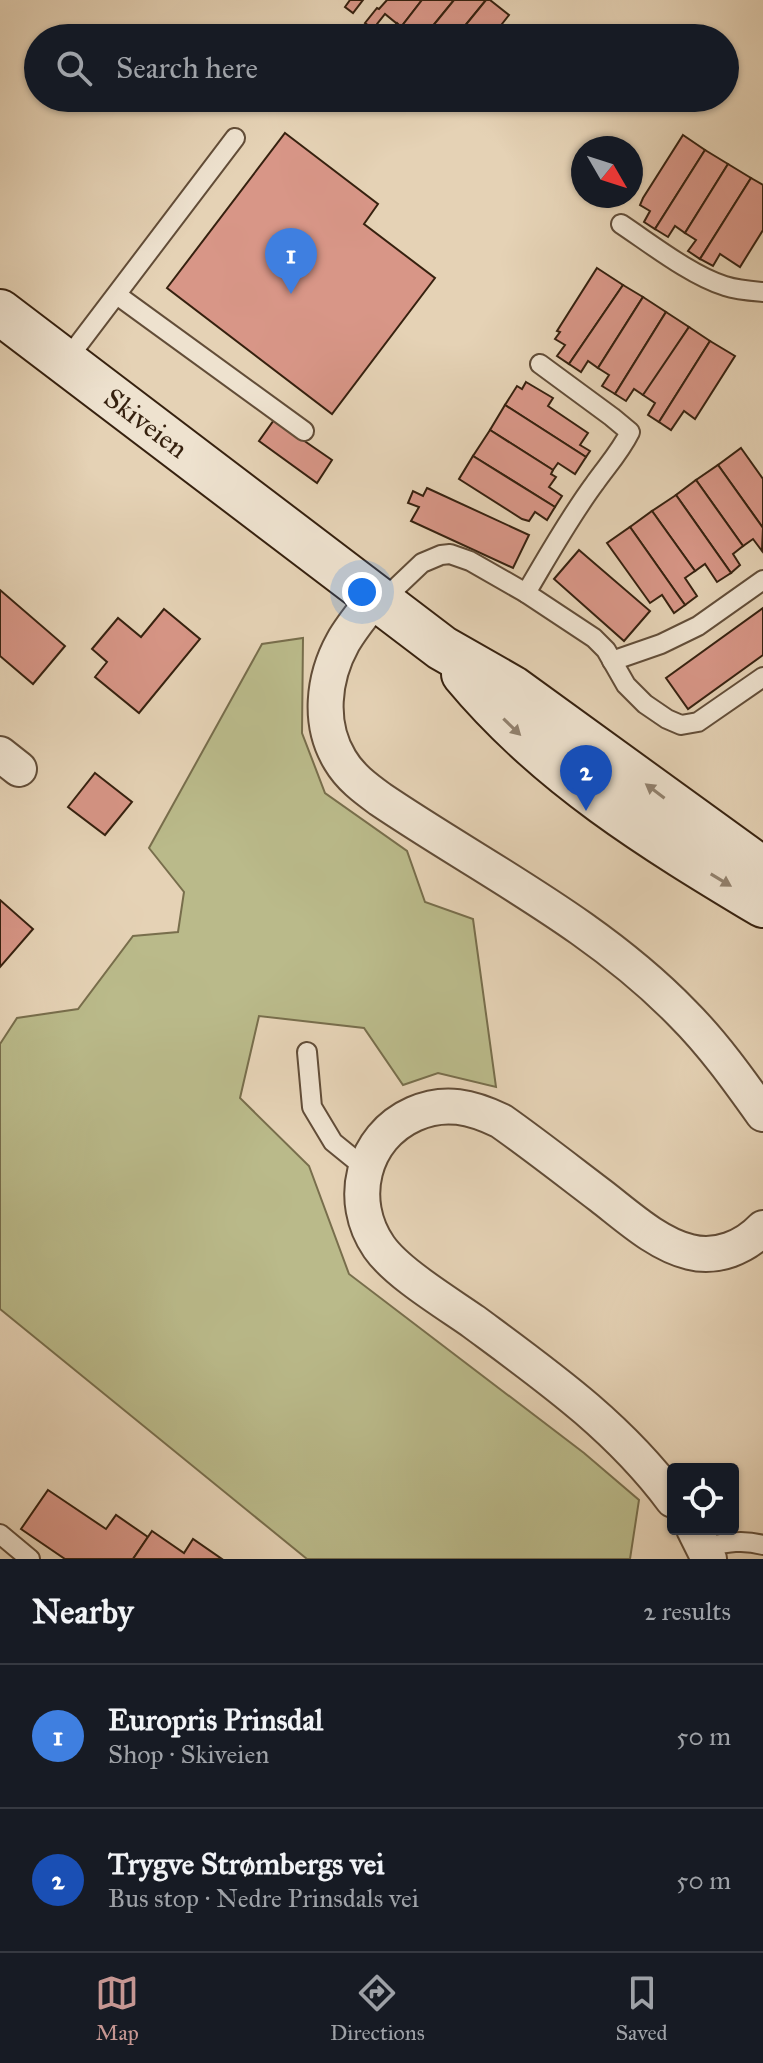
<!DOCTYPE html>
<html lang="en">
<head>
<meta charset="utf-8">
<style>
	body { margin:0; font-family:"IM FELL Great Primer",serif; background:#20242c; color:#f1f3f6 }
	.controls { position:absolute; right:24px; bottom:24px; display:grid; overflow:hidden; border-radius:8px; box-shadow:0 2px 6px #0004 }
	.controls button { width:72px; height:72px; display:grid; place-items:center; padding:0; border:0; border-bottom:2px solid #363941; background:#171b24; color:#f1f3f6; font:40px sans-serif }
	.compass { position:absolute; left:571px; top:136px; width:72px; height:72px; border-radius:50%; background:#171b24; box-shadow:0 2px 6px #0004; rotate:129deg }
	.you { position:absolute; left:362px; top:592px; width:28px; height:28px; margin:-20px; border:6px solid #fff; border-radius:50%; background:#1a73e8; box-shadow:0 0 0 12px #1a73e833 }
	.badge { display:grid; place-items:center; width:52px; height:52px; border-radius:50%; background:#c59692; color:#fff; font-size:26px; font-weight:700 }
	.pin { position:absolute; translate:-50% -66px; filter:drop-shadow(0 2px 4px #0008) }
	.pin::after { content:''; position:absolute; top:42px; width:28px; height:24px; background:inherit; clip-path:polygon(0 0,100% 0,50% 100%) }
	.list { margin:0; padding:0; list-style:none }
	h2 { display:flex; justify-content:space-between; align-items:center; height:104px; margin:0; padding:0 32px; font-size:34px }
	h2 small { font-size:26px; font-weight:400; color:#9ea1a6 }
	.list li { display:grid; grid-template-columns:52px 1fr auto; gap:24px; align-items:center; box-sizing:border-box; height:144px; padding:0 32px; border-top:2px solid #363941 }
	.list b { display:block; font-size:30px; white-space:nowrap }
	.list p { margin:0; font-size:26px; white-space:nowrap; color:#9ea1a6 }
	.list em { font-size:26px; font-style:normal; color:#9ea1a6 }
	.icon { flex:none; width:44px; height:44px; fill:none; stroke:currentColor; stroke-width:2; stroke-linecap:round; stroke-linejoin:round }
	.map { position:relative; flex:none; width:763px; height:1559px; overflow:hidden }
	.search { position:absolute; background:#171b24; box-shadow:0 2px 6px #0004; left:24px; right:24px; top:24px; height:88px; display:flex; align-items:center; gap:20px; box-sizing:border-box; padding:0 28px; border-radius:44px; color:#9ea1a6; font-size:30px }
	.sheet { height:392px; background:#171b24 }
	nav { display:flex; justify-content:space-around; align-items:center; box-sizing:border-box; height:112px; border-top:2px solid #363941; background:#171b24; font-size:22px; color:#9ea1a6 }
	nav a { display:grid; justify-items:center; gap:4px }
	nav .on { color:#c59692 }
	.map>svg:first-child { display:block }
	.green { fill:#baba8a; stroke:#786e4c; stroke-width:2 }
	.building { fill:#d89687; stroke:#36210f; stroke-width:2 }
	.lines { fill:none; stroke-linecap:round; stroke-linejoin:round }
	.service-casing { stroke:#624d38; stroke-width:22 }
	.minor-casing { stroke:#624d38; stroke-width:38 }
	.secondary-casing { stroke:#36210f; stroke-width:48 }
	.service { stroke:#eee2cf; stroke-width:18 }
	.minor { stroke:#eee2cf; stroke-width:34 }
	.secondary { stroke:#eee2cf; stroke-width:44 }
	.oneway { fill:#92826f }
	.labels { text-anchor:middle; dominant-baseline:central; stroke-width:7; stroke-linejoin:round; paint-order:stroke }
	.street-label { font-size:28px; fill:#36210f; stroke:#eee2cf }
</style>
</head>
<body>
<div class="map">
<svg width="763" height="1559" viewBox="0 0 763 1559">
	<rect width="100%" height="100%" fill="#e5d2b5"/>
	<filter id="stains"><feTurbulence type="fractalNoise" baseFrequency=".0025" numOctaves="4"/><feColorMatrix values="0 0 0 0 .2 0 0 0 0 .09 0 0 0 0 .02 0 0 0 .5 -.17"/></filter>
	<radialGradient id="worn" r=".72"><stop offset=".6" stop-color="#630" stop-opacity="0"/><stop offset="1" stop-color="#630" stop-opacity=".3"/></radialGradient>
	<!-- green -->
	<path class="green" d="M303 638 302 733 325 793 407 851 425 902 473 919 496 1087 438 1073 403 1085 364 1028 259 1016 240 1098 309 1166 349 1274 584 1453 639 1500 630 1559H307L0 1309V1044L17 1018 78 1009 133 936 178 932 184 892 149 848 262 644Z"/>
	<!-- building -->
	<g class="building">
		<path d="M350 0H363L353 13 345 7Z"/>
		<path d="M387 0H422L401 27 385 14 373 29 365 23 377 8 379 9Z"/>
		<path d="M422 0H454L423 38H414L404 30 398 38H385L397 23 401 27Z"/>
		<path d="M454 0H486L455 38H423Z"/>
		<path d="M486 0H490L509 15 498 29 496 27 487 38H455Z"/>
		<path d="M496 27 498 29 509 38H487Z"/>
		<path d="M469 98H482L472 110 464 104Z"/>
		<path d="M285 133 378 204 364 224 435 278 332 414 167 288Z"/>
		<path d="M683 135 705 150 655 229 644 222 650 211 640 205 643 198Z"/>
		<path d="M705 150 728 164 685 233 675 226 668 237 655 229Z"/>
		<path d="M728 164 751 178 700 259 688 251 696 240 685 233Z"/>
		<path d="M751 178 763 185V230L740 267 720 254 713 266 700 259Z"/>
		<path d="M597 268 623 285 569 364 557 356 565 345 555 339 560 332 557 331Z"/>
		<path d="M623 285 643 297 598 368 588 361 581 372 569 364Z"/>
		<path d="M643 297 666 312 615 394 602 386 609 375 598 368Z"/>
		<path d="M666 312 689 327 649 389 643 395 634 389 626 401 615 394Z"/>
		<path d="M689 327 710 341 659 422 648 415 655 403 643 395Z"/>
		<path d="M710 341 735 356 695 419 684 411 671 430 659 422Z"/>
		<path d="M526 382 553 398 548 406 588 433 580 445 590 451 586 457 505 405 517 386 522 389Z"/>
		<path d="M505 405 586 457 575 474 558 463 553 470 490 430Z"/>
		<path d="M274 420 332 460 317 483 259 441Z"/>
		<path d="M490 430 553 470 551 474 556 477 549 487 562 496 555 507 473 456Z"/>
		<path d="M741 448 763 479V528L718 465Z"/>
		<path d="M473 456 555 507 547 520 535 512 529 521 522 519 459 479Z"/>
		<path d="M718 465 763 528 762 551 753 539 743 546 696 480Z"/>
		<path d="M696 480 743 546 733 554 740 565 731 573 676 495Z"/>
		<path d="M427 488 529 535 513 568 411 521 419 507 408 503 413 491 423 496Z"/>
		<path d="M676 495 731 573 717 582 705 564 695 571 652 511Z"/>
		<path d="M652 511 695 571 685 578 697 596 685 605 630 527Z"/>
		<path d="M630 527 685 605 674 613 662 595 650 603 607 543Z"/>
		<path d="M579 550 650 611 624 641 554 579Z"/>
		<path d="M0 590 65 646 33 684 0 656Z"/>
		<path d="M763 608V655L688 709 666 678Z"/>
		<path d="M164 609 200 639 139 713 95 677 107 662 92 649 118 618 141 637Z"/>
		<path d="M95 773 132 802 105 835 68 807Z"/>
		<path d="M0 900 33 929 0 967Z"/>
		<path d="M48 1490 106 1529 116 1515 148 1537 133 1559H65L21 1529Z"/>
		<path d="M152 1531 184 1553 193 1539 222 1559H133Z"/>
	</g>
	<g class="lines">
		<defs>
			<g id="service">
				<path d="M621 224C651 244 692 276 725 286 737 290 751 291 763 292"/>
				<path d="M117 295 304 431"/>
				<path d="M65 362 235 138"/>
				<path d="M526 593C548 556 569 518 595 483 607 466 620 452 630 432L612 417 540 364"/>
				<path d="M382 601 422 563 441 555 450 554 470 561 526 593 594 638 606 650 626 685 645 704 667 719 681 725 698 722 763 677"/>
				<path d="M612 661 661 644 698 626 763 580"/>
				<path d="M307 1052 312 1107 333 1142 365 1168"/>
				<path d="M0 1534 30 1559"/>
				<path d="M704 1547C725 1543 742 1539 763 1545"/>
			</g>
			<g id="minor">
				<path d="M376 597C365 611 352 626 343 642 323 678 318 724 340 760 350 777 365 788 380 799 482 868 596 924 683 1014 713 1044 738 1079 763 1114"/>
				<path d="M0 754 19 769"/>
				<path d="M673 1500C618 1426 547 1376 474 1322 447 1303 397 1273 379 1247 347 1201 362 1137 414 1114 445 1100 472 1107 501 1121 535 1145 568 1171 601 1196 627 1216 657 1244 690 1252 717 1259 745 1247 763 1228"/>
				<path d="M694 1529 709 1559"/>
			</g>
			<g id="secondary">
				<path d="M0 312 442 648 512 688 763 870"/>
				<path d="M464 674C547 774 653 839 763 905"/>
			</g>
		</defs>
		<!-- service casing -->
		<use href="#service" class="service-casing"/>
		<!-- minor casing -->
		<use href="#minor" class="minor-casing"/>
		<!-- secondary casing -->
		<use href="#secondary" class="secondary-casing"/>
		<!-- service -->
		<use href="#service" class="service"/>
		<!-- minor -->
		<use href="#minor" class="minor"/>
		<!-- secondary -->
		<use href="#secondary" class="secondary"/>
	</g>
	<!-- one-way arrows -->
	<defs><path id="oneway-solid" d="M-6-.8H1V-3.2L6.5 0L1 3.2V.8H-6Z" transform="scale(2)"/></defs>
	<g class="oneway">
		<use href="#oneway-solid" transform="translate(512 727) rotate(44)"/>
		<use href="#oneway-solid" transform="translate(655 791) rotate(-143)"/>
		<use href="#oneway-solid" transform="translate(721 880) rotate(31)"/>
	</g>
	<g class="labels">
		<!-- street labels -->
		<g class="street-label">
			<text transform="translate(146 423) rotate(37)">Skiveien</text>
		</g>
	</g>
	<rect width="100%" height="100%" filter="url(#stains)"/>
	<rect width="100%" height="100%" fill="url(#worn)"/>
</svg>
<div class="controls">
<button><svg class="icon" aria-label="locate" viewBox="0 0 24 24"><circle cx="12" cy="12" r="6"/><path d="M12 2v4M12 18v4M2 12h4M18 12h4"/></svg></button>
</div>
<svg class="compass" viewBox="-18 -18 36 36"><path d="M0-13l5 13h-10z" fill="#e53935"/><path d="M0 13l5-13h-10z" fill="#9ea1a6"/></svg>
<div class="you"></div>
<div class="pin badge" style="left:291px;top:294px;background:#3f7fe0">1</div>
<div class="pin badge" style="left:586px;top:811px;background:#1a4fb4">2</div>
<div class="search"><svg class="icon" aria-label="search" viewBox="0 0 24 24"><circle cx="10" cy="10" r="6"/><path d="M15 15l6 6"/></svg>Search here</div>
</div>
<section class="sheet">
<h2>Nearby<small>2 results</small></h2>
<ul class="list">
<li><span class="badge" style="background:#3f7fe0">1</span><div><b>Europris Prinsdal</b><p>Shop · Skiveien</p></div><em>50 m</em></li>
<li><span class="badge" style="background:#1a4fb4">2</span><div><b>Trygve Strømbergs vei</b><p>Bus stop · Nedre Prinsdals vei</p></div><em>50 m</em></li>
</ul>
</section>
<nav>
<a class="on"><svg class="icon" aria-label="map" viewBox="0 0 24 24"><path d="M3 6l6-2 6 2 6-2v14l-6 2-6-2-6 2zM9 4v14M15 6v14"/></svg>Map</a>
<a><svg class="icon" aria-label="directions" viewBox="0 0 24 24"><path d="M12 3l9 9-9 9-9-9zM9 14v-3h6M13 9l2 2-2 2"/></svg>Directions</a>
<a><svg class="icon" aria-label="saved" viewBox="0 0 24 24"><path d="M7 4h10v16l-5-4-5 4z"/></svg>Saved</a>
</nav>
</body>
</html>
